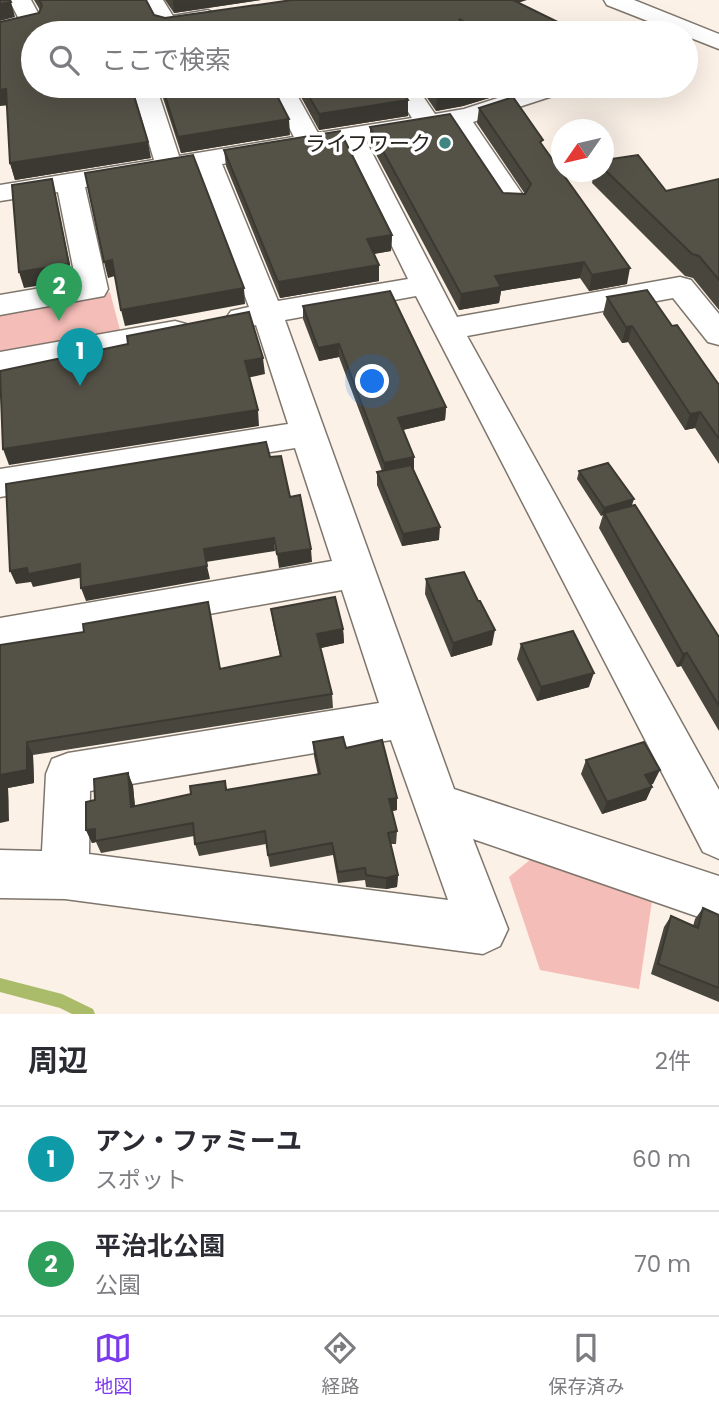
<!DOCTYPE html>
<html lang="ja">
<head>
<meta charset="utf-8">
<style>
	body { margin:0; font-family:Poppins,"Noto Sans JP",sans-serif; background:#f2f2f3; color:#2b2b33 }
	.compass { position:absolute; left:551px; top:119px; width:63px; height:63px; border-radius:50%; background:#fff; box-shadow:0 7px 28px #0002; rotate:236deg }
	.you { position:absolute; left:373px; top:382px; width:24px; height:24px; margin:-18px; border:5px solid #fff; border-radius:50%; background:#1a73e8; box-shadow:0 0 0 10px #1a73e833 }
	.badge { display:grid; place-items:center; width:46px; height:46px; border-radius:50%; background:#7c3aed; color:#fff; font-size:23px; font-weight:700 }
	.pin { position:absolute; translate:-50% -58px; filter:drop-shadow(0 2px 4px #0008) }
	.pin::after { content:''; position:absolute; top:37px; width:24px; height:21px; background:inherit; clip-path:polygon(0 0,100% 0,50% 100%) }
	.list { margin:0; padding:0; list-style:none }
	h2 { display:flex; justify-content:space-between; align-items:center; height:91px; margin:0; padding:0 28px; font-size:30px }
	h2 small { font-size:23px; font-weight:400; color:#7c7c81 }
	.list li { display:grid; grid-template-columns:46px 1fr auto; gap:21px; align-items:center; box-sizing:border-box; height:105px; padding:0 28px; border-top:2px solid #e1e1e2 }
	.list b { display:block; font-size:26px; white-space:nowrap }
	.list p { margin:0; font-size:23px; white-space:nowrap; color:#7c7c81 }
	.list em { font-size:23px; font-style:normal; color:#7c7c81 }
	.icon { flex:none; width:38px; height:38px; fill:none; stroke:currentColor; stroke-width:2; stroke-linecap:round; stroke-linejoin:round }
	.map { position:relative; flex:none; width:719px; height:1014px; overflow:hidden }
	.search { position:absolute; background:#fff; box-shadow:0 7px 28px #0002; left:21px; right:21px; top:21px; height:77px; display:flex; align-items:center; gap:18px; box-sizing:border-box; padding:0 24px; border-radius:38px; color:#7c7c81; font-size:26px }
	.sheet { height:301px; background:#fff }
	nav { display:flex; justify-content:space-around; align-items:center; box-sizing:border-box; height:98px; border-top:2px solid #e1e1e2; background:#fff; font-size:19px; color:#7c7c81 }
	nav a { display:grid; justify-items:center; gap:4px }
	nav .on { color:#7c3aed }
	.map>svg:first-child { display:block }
	.green { fill:#f5bdb7 }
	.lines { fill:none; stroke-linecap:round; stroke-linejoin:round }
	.stream { fill:#aabc6a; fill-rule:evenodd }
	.minor-casing { stroke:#7e766c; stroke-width:3 }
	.minor { fill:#fff; fill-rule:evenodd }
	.wall { fill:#48463d }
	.shaded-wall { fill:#3b3932 }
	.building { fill:#545147; stroke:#3b3932; stroke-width:2 }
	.poi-dot { fill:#3f8682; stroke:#fff; stroke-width:2.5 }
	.labels { text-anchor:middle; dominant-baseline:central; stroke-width:7; stroke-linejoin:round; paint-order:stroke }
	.far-poi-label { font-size:21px; fill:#272420; stroke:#fff; text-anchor:end }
</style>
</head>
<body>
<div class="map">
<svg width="719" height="1014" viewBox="0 0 719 1014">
	<rect width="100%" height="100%" fill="#fbf1e7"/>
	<!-- green -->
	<g class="green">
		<path d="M110 292 120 330 0 353V313Z"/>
		<path d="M536 855 653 894 639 989 540 970 509 877Z"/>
	</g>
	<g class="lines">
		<!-- stream -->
		<path class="stream" d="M0 978 62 994 93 1009 95 1014H72L60 1008 0 992Z"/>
		<defs>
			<g id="minor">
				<path d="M9 0H31L43 22 40 27 0 37V23L19 19Z"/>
				<path d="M141 0H163L173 16 208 10 219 17 216 22 167 31 159 29Z"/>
				<path d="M604 0H634L719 34V49L607 5Z"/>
				<path d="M132 86H156L179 156 294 137 268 86H292L318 133 412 118 392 86H416L435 114 464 109 535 86H571L568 91 473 122 527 201 523 207H503L450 127 366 141 457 317 680 277 691 280 719 314V345L708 342 673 298 467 336 719 790V859L703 852 416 296 285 320 454 789 719 876V924L473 839 508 929 500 946 483 954 65 899 0 898V850L42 851 46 774 52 759 68 753 379 703 342 590 0 652V618L332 561 295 448 0 497V469L288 424 256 325 242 328 231 325 226 318 231 311 249 307 197 168 85 187 108 289 104 296 0 315V295L76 282 58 192 0 201V185L154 160ZM342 144 408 279 278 301 222 164ZM391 740 448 900 89 854 90 791Z"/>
				<path d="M175 321 186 324 191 331 186 338 0 374V352Z"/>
			</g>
		</defs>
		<!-- minor casing -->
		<use href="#minor" class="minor-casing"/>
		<!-- minor -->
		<use href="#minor" class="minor"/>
	</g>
	<!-- wall -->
	<g class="wall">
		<path d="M34 0H146L154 15 165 18 519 3 580 33H33L151 158 15 180 10 163 7 105 40 10Z"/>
		<path d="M165 0H261L174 13Z"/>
		<path d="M159 86H272L290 135 181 153Z"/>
		<path d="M295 86H399L408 100V116L319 130Z"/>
		<path d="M419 86H500L499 95 463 106 436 111Z"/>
		<path d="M479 108 542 145 627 284 589 291 580 278 501 291 499 303 459 310 370 143V127L503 193 525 194 477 123Z"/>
		<path d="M224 150 392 235 391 251 374 254 379 265V281L280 298 226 166Z"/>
		<path d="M604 160 666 191 719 179V310L693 278 685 276 592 183 594 172H604Z"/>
		<path d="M607 297 672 326 719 385V464L695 428 685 430 628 342 622 343 603 314Z"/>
		<path d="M303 306 446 407 445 420 403 430 414 470 439 540 402 546 377 485V472L382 471 339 357 319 361 303 319Z"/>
		<path d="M579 471 631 506 719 637V731L681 666 677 667 599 528 603 515 601 516 577 479Z"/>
		<path d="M426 579 478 601 492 645 451 657 425 594Z"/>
		<path d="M271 609 343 629 344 643 320 648 332 694 333 708 33 755 34 783 8 788 9 821 0 645 220 669 280 656 273 623Z"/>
		<path d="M521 644 589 687 537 701 517 659Z"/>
		<path d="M313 742 346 748 397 798V810L392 811 397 831 396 844H391L398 875 397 887 386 889 366 887 365 880 338 883 333 855 270 867 266 844 199 856 195 844 194 836 101 853 96 842 92 843 86 830 95 800 128 773 133 786 135 806 191 794 225 781 227 790 318 775 314 756Z"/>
		<path d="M586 760 653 784H650L652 787 646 800 602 814 581 774Z"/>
		<path d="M703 908 719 915V1002L651 974 664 927 671 916 693 926 695 919Z"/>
	</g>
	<!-- shaded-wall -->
	<g class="shaded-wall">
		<path d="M173 0H261L174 13Z"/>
		<path d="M501 0H527L500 9Z"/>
		<path d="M11 2 15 17 0 21V4Z"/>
		<path d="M479 86H500L499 95 463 106 436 111 437 95Z"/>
		<path d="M6 89 11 105 0 106V90Z"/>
		<path d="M408 100V116L319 130V114Z"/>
		<path d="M289 119 290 135 181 153 178 137Z"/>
		<path d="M148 142 151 158 15 180 10 163Z"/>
		<path d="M52 179 73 280 24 288 19 272Z"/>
		<path d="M392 235 391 251 366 255 367 239Z"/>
		<path d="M112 260 115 276 108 278 104 262Z"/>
		<path d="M584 262 580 278 501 291 499 303 459 310 461 294 495 276Z"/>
		<path d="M379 265V281L280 298 278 282Z"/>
		<path d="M630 268 627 284 589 291 592 275Z"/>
		<path d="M244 288 245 304 125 326 121 310Z"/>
		<path d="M632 326 628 342 622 343 626 327Z"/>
		<path d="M339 344V357L319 361 318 348Z"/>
		<path d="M263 358 265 374 247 378 245 361Z"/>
		<path d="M446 407 445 420 398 431V418Z"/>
		<path d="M258 410 259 426 9 465 3 449Z"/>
		<path d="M700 412 695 428 685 430 690 414Z"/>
		<path d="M414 457V470L384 475V463Z"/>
		<path d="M634 499 631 508 604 513 603 515 601 516 604 508Z"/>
		<path d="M440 527 439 540 402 546 403 534Z"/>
		<path d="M274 538 275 551 206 562 204 549Z"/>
		<path d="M311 549 312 562 279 568 277 554Z"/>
		<path d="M80 564 84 577 33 587 31 582 16 584 10 571 27 568Z"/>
		<path d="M207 566 210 579 86 601 81 588Z"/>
		<path d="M343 629 344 643 317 649V634Z"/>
		<path d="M495 630 492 645 451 657 453 643Z"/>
		<path d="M687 653 681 666 677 667 683 654Z"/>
		<path d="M594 673 589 687 537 701 541 687Z"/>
		<path d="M27 742 33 755 34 783 8 788 9 821 0 823V775Z"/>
		<path d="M660 770 653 784 639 788 645 775Z"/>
		<path d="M128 773 133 786 136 819 131 807Z"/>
		<path d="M652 787 646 800 602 814 607 802Z"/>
		<path d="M397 798V810L388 812 389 799Z"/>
		<path d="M95 829 96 842 92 843 86 830Z"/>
		<path d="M398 875 397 887 386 889V878Z"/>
	</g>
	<!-- building -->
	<g class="building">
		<path d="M0 0H10L11 2 0 4Z"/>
		<path d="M39 0H146L154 15 165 18 292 0H513L580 33H486L459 19 469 33H33V86H131L148 142 10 163 6 89 0 90V22L39 13 42 5Z"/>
		<path d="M162 86H272L289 119 178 137Z"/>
		<path d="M303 86H399L408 100 319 114Z"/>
		<path d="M431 86H479L465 90 437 95Z"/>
		<path d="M513 97 543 140 540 142 630 268 592 275 584 262 495 276 501 287 461 294 370 127 450 114 503 193 525 194 531 184 479 108Z"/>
		<path d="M340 131 392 235 367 239 379 265 278 282 224 150Z"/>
		<path d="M193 155 244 288 121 310 112 260 104 262 85 173Z"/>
		<path d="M638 155 666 191 719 179V280L699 256 692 254 604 169V160Z"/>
		<path d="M52 179 69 264 19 272 12 185Z"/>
		<path d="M647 290 672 326 677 325 719 385V439L700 412 690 414 632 326 626 327 607 297Z"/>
		<path d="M390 291 446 407 398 418 414 457 384 463 339 344 318 348 303 306Z"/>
		<path d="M249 312 263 358 245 361 258 410 3 449 0 371 128 344 127 336Z"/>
		<path d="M266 442 270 457 281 456 290 497 300 495 311 549 277 554 274 538 204 549 207 566 81 588 80 564 28 574 27 568 10 571 6 484Z"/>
		<path d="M608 463 634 499 604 508 579 471Z"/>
		<path d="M411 465 440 527 403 534 377 472Z"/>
		<path d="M635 505 719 637V706L687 653 683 654 604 513Z"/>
		<path d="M464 572 478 601H480L495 630 453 643 426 579Z"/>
		<path d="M335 597 343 629 317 634 332 694 27 742V770L0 775 1 809H0V645L84 632 83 624 208 602 220 669 281 656 271 609Z"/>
		<path d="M573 631 594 673 541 687 521 644Z"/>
		<path d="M343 737 346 748 382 740 397 798 389 799 397 831 388 833 398 875 386 878 366 875 365 868 338 872 332 843 268 855 265 831 195 844 193 823 95 841V829L86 830V802L95 800 94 779 128 773 131 807 191 794 190 786 225 781 226 790 320 774 313 742Z"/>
		<path d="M644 742 660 770 645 775 652 787 607 802 586 760Z"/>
		<path d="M703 908 719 915V988L658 964 671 916 698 928Z"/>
	</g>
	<!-- markers -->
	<circle class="poi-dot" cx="445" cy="143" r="7"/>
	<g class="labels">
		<!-- far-poi labels -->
		<g class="far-poi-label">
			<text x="431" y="143">ライフワーク</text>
		</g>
	</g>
</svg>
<svg class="compass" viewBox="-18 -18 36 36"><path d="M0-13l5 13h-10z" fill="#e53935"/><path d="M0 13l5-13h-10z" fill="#7c7c81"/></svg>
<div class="you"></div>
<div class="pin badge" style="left:80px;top:386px;background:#0f9aa8">1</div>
<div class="pin badge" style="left:59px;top:321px;background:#2e9e5b">2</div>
<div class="search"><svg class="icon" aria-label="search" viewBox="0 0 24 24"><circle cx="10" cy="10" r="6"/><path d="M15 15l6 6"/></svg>ここで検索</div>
</div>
<section class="sheet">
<h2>周辺<small>2件</small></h2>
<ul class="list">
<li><span class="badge" style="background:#0f9aa8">1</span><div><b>アン・ファミーユ</b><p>スポット</p></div><em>60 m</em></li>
<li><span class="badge" style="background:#2e9e5b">2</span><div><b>平治北公園</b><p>公園</p></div><em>70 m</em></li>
</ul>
</section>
<nav>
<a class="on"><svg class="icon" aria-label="map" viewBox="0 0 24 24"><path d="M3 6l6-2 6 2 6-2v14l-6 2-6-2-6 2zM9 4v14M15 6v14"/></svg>地図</a>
<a><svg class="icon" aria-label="directions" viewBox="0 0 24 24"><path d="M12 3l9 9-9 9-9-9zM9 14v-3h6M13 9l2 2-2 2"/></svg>経路</a>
<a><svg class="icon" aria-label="saved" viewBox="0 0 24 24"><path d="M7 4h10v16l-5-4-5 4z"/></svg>保存済み</a>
</nav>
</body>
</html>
